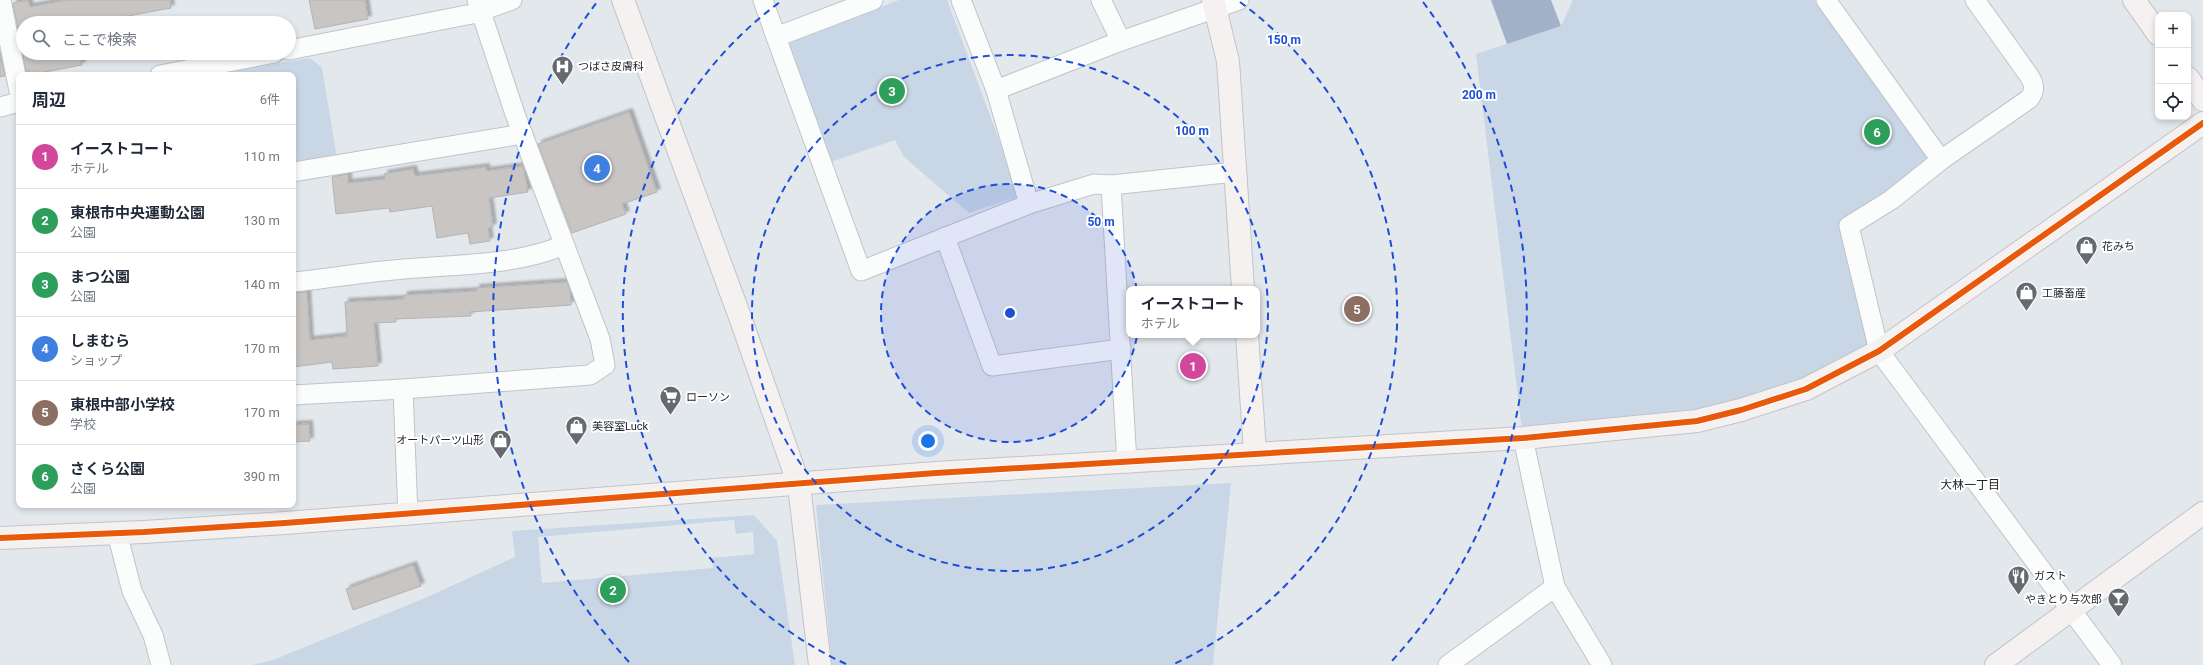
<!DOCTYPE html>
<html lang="ja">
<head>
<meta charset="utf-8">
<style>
	body { margin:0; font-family:Roboto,"Noto Sans JP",sans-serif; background:#f2f2f3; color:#1f2937 }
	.controls { position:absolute; right:12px; top:12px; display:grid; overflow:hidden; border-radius:8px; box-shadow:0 2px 6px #0003 }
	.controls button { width:36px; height:36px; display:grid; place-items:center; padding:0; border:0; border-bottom:1px solid #e0e1e3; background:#fff; color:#1f2937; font:20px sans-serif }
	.you { position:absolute; left:928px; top:441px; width:14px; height:14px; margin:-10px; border:3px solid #fff; border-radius:50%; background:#1a73e8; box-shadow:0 0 0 6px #1a73e833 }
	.badge { display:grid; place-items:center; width:26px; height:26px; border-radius:50%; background:#666a6e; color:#fff; font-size:13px; font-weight:700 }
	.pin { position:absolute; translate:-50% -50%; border:2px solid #fff; box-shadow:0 1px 4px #0006 }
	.popup { position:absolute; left:1126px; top:286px; width:134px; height:52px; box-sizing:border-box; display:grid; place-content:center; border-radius:8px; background:#fff; filter:drop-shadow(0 1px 3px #0005); font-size:13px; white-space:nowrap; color:#747a83 }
	.popup b { font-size:15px; color:#1f2937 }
	.popup::after { content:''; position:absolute; left:50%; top:100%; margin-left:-8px; border:8px solid transparent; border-top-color:#fff }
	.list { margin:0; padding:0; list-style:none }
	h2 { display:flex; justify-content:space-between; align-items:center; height:52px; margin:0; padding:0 16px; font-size:17px }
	h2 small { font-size:13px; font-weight:400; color:#747a83 }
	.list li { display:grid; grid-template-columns:26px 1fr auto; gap:12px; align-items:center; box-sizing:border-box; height:64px; padding:0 16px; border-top:1px solid #e0e1e3 }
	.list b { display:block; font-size:15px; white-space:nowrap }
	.list p { margin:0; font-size:13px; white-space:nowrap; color:#747a83 }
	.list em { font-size:13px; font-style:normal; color:#747a83 }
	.icon { flex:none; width:22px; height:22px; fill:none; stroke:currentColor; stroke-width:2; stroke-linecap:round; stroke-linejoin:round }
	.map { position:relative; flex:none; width:2203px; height:665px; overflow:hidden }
	.search { position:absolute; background:#fff; box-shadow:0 2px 6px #0003; left:16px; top:16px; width:280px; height:44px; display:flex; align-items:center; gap:10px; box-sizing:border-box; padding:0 14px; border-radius:22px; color:#747a83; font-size:15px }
	.panel { position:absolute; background:#fff; box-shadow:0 2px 6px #0003; left:16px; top:72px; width:280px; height:436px; border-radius:8px }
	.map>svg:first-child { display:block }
	.green { fill:#c9d6e5; fill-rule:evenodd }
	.water { fill:#a0b1c8 }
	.building { fill:#c9c5c3; stroke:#b3b3b4; filter:url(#shadow) }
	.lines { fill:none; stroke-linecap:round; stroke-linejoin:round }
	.street-casing { stroke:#c1c4c8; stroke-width:21 }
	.secondary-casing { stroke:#c1c4c8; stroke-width:24 }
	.street { stroke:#fbfcfc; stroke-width:19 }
	.secondary { stroke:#f5f1f1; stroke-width:22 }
	.cycleway-casing { stroke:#fff; stroke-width:8 }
	.cycleway { stroke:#e8590c; stroke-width:6 }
	.ring { fill:none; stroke:#1d4ed8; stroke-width:2; stroke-dasharray:7 5 }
	.labels { text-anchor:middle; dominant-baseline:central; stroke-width:4; stroke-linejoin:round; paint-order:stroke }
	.poi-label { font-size:11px; fill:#23262a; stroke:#fff; text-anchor:start }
	.neighbourhood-label { font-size:12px; fill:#23262a; stroke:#fff }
	.centre { fill:#1d4ed8; stroke:#fff; stroke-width:2 }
	.ring-label { font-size:12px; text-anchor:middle; font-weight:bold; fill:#1d4ed8; stroke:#fff; stroke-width:4; stroke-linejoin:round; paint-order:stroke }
</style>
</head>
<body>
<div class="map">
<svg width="2203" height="665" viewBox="0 0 2203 665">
	<defs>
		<filter id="shadow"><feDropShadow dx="3.5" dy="-3.5" stdDeviation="1" flood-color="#0004"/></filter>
	</defs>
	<rect width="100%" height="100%" fill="#e3e8ed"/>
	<!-- green -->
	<g class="green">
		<path d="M899 0H947L1020 196 969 213 904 157 895 140 828 163 784 43Z"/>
		<path d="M1573 0H1826L1941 160 1849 226 1879 351 1741 410 1523 438 1476 54 1561 26Z"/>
		<path d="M310 58 322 68 337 158 293 165V75H205Z"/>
		<path d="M1231 483 1213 665H832L816 505Z"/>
		<path d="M754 515 777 541 795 665H252L273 660 425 598 515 557 512 531ZM734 520 736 534 753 532 754 554 712 558 713 568 542 583 538 537Z"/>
	</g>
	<!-- water -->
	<path class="water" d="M1491 0H1551L1561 26 1507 44Z"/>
	<!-- building -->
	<g class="building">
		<path d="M28 0 30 7 66 0H170L171 8 90 23H23V53H79L82 65 29 75V71L26 72 13 3Z"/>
		<path d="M309 0H365L368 19 315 29Z"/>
		<path d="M0 52 5 76 0 77Z"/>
		<path d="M629 112 657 192 622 204 626 214 572 233 538 144Z"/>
		<path d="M523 166 528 192 489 198 493 227 488 228 490 241 470 244 468 233 437 238 432 206 390 212 389 208 336 214 332 177 348 174V183L385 179 384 174 413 169 415 176 486 167V171Z"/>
		<path d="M567 282 570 290 571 305 470 312 471 316 395 319 396 322 374 323 378 366 333 369 332 362 293 367V293L307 292 310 340 347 336 345 302 404 299V295L477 291 476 288Z"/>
		<path d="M309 424 310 441 293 442V425Z"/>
		<path d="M413 565 421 586 353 610 346 589Z"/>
	</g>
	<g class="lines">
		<defs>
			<g id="street">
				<path d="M1 0 19 91"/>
				<path d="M763 0 776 37"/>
				<path d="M873 0 776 37 861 271 1029 204 996 90"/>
				<path d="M961 0 996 90 1121 41"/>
				<path d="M1101 0 1121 41 1239 0"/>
				<path d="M1826 0 1941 160"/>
				<path d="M1975 0 2030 77C2035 86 2035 91 2029 99L1941 160 1891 200 1849 226 1879 351 2112 665"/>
				<path d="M289 50 472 14 512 0"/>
				<path d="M160 75 274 53"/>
				<path d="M0 107 19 102"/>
				<path d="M293 172 523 134"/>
				<path d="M1029 204 1094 184 1111 185"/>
				<path d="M945 237 992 366 1121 349"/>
				<path d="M293 282C326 279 359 273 393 270 448 264 513 267 564 245"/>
				<path d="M403 389 408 515"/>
				<path d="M293 395 403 389 590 375 605 365 600 339 515 114 477 0"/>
				<path d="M1523 438 1555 587 1602 665"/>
				<path d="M1127 463 1111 185 1235 172"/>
				<path d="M117 533 132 591 153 635 161 665"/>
				<path d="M1448 665 1555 587"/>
			</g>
			<g id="secondary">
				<path d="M623 0 740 317 799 485 820 665"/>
				<path d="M1213 0 1228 61 1243 289"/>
				<path d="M2134 0 2158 34"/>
				<path d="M2188 78 2203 100"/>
				<path d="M1247 335 1255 452"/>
				<path d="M0 538 144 532 285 523 936 473 1523 438 1697 421 1741 410 1806 389 1879 351 2203 123"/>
				<path d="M1996 665 2203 513"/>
			</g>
		</defs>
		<!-- street casing -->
		<use href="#street" class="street-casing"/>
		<!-- secondary casing -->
		<use href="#secondary" class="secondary-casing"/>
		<!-- street -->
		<use href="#street" class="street"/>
		<!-- secondary -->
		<use href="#secondary" class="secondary"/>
		<defs>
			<path id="cycleway" d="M0 538 144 532 285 523 936 473 1523 438 1697 421 1741 410 1806 389 1879 351 2203 123"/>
		</defs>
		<!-- cycleway casing -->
		<use href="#cycleway" class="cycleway-casing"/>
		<!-- cycleway -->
		<use href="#cycleway" class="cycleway"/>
	</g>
	<!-- distance rings -->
	<circle cx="1010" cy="313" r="129" fill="#1d4ed8" fill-opacity=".12"/>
	<g class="ring">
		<circle cx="1010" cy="313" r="129"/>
		<circle cx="1010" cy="313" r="258"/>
		<path d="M846 664A387 387 0 0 1 780 2M1240 2A387 387 0 0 1 1174 664"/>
		<path d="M629 662A517 517 0 0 1 597 2M1423 2A517 517 0 0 1 1391 662"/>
	</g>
	<!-- icons -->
	<defs>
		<symbol id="hospital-pin" viewBox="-11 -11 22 30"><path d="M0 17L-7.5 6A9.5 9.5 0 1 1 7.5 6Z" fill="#666a6e" stroke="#fff"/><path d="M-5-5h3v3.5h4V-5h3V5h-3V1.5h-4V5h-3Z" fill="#fff"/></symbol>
		<symbol id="shop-pin" viewBox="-11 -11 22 30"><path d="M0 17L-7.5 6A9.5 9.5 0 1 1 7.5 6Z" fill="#666a6e" stroke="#fff"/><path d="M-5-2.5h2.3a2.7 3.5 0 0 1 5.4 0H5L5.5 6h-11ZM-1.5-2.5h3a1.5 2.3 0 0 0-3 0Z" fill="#fff"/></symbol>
		<symbol id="supermarket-pin" viewBox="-11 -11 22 30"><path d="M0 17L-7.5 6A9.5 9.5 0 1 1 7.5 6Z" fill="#666a6e" stroke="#fff"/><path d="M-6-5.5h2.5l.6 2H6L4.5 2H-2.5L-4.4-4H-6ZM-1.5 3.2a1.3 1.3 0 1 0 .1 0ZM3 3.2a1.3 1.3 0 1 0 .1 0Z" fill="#fff"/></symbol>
		<symbol id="restaurant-pin" viewBox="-11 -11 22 30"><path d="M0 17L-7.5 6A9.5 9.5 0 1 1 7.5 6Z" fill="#666a6e" stroke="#fff"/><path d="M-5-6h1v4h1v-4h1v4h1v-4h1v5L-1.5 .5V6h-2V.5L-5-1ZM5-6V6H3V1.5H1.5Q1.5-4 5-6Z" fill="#fff"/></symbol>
		<symbol id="bar-pin" viewBox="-11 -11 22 30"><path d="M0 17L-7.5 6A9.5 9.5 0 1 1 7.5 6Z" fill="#666a6e" stroke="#fff"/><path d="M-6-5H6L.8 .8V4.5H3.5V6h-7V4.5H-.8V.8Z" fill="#fff"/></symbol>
	</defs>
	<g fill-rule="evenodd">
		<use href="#hospital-pin" x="550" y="54" width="25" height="34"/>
		<use href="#shop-pin" x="2074" y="234" width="25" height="34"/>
		<use href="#shop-pin" x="2014" y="280" width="25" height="34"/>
		<use href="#supermarket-pin" x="658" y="384" width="25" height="34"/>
		<use href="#shop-pin" x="564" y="414" width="25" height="34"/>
		<use href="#shop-pin" x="488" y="428" width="25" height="34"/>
		<use href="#restaurant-pin" x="2006" y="564" width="25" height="34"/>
		<use href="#bar-pin" x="2106" y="586" width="25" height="34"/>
	</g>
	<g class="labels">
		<!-- poi labels -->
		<g class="poi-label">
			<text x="578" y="66">つばさ皮膚科</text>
			<text x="2102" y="246">花みち</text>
			<text x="2042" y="293">工藤畜産</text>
			<text x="686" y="397">ローソン</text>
			<text x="592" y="426">美容室Luck</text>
			<text x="484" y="440" text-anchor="end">オートパーツ山形</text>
			<text x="2034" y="576">ガスト</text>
			<text x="2102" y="599" text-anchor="end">やきとり与次郎</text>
		</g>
		<!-- neighbourhood labels -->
		<g class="neighbourhood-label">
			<text x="1970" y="485">大林一丁目</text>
		</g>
	</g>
	<circle cx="1010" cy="313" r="6" class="centre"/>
	<g class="ring-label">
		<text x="1284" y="44">150 m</text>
		<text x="1479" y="99">200 m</text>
		<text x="1192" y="135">100 m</text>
		<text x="1101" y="226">50 m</text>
	</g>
</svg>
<div class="controls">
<button>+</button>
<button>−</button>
<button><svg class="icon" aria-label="locate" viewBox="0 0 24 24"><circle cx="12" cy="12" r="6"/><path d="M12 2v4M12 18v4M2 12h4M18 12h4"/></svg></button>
</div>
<div class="you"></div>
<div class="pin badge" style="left:1193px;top:366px;background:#d1479c">1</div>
<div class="popup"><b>イーストコート</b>ホテル</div>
<div class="pin badge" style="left:613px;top:590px;background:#2e9e5b">2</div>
<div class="pin badge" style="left:892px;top:91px;background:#2e9e5b">3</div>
<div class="pin badge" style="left:597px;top:168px;background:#3f7fe0">4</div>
<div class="pin badge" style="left:1357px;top:309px;background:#8d6e63">5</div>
<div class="pin badge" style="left:1877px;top:132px;background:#2e9e5b">6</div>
<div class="search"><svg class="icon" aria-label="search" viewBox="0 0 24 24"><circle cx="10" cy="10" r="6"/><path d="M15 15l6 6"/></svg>ここで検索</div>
<section class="panel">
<h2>周辺<small>6件</small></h2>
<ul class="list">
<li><span class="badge" style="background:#d1479c">1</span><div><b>イーストコート</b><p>ホテル</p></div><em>110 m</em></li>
<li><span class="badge" style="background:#2e9e5b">2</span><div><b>東根市中央運動公園</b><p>公園</p></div><em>130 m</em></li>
<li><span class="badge" style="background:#2e9e5b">3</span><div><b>まつ公園</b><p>公園</p></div><em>140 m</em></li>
<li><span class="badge" style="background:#3f7fe0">4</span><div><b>しまむら</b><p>ショップ</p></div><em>170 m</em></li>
<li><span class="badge" style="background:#8d6e63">5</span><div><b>東根中部小学校</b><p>学校</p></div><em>170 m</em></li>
<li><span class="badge" style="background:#2e9e5b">6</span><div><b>さくら公園</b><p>公園</p></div><em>390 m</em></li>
</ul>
</section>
</div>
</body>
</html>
